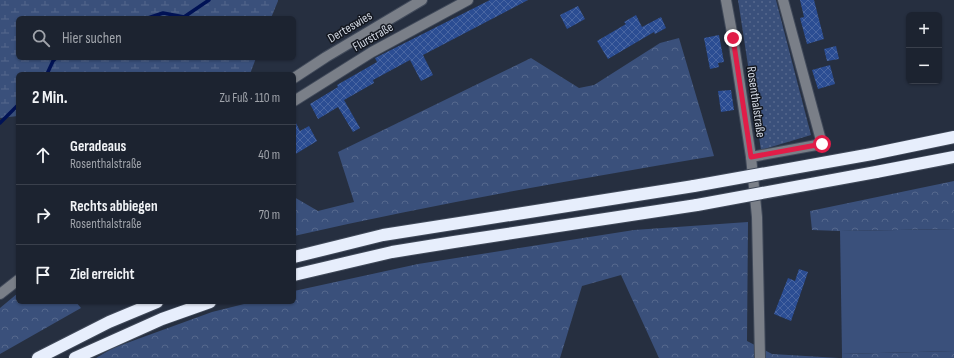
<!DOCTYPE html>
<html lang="de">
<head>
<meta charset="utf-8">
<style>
	body { margin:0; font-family:"Sofia Sans Condensed",sans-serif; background:#292f3c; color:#f1f3f6 }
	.controls { position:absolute; right:12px; top:12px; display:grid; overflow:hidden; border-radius:6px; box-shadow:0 1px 3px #0004 }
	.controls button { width:36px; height:36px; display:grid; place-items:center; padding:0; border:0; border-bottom:1px solid #3a404c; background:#1c2330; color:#f1f3f6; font:20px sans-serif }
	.stop { position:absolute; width:12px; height:12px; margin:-9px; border:3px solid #e11d48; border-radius:50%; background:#fff }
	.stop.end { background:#e11d48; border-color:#fff; box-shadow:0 1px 4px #0008 }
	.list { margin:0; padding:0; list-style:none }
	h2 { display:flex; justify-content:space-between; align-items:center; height:52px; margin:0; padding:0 16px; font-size:17px }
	h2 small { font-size:13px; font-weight:400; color:#a0a4ab }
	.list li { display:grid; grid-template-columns:26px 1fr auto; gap:12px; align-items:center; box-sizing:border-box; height:60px; padding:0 16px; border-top:1px solid #3a404c }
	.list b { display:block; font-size:15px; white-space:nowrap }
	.list p { margin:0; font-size:13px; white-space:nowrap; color:#a0a4ab }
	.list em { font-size:13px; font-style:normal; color:#a0a4ab }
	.icon { flex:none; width:22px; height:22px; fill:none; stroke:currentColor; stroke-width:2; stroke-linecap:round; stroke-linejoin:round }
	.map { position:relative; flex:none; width:954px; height:358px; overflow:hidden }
	.search { position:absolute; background:#1c2330; box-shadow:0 1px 3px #0004; left:16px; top:16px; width:280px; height:44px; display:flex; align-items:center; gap:10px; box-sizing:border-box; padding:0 14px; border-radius:6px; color:#a0a4ab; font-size:15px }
	.panel { position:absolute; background:#1c2330; box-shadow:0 1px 3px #0004; left:16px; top:72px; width:280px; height:232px; border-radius:6px }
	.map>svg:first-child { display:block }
	.grass { fill:url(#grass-dots) }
	.forest { fill:url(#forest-crowns) }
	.wetland { fill:url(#wetland-marsh) }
	.pitch { fill:#3a507b }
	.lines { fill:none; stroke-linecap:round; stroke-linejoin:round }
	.stream { stroke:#001255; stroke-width:3.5 }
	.building { fill:url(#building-cross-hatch) }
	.minor-casing { stroke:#414a5a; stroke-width:12 }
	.highway-casing { stroke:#414a5a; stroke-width:14 }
	.minor { stroke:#7a7f88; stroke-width:10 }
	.highway { stroke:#e7eefc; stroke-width:12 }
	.highway-bridge-casing { stroke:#414a5a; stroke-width:14; stroke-linecap:butt }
	.highway-bridge { stroke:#e7eefc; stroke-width:12 }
	.route { stroke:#e11d48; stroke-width:5 }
	.labels { text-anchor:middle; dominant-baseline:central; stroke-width:3; stroke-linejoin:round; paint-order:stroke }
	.street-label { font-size:13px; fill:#d0d6e1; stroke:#13171f }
</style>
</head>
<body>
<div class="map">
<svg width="954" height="358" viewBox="0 0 954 358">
	<defs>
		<pattern id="grass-dots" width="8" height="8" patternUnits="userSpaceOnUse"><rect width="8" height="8" fill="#3a507b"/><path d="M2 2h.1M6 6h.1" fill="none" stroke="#55688d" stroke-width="1.8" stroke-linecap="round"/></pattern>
		<pattern id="forest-crowns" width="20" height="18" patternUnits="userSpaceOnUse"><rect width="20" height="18" fill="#3a507b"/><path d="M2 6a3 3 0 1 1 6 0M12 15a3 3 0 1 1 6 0" fill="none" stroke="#55688d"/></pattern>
		<pattern id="wetland-marsh" width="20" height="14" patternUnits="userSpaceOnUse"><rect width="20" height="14" fill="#3a507b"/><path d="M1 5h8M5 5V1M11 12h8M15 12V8" fill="none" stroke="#55688d"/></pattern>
		<pattern id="building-cross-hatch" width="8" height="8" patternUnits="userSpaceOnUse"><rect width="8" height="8" fill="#2b4d93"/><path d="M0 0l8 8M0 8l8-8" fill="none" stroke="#4966a2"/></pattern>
	</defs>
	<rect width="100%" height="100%" fill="#262f40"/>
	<!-- grass -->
	<path class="grass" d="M738 0H776L811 135 761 150Z"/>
	<!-- forest -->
	<g class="forest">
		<path d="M679 38 714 156C573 180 433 204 294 236V197L318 211 354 202 338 152 531 58 579 88 594 85 660 43Z"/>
		<path d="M954 181V229L840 231 812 230 810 211Z"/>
		<path d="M748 222 747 341 772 354 839 358H659L621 275 582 286 560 358H96L113 348 212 312 252 302H294V291L418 264 634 230Z"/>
		<path d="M18 293V302H76L81 308 0 354V308Z"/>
		<path d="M954 351V358H842V354Z"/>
	</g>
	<!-- wetland -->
	<path class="wetland" d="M0 0H278V1L271 18H18V58H256L250 74H18V116L0 118Z"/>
	<!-- pitch -->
	<path class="pitch" d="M954 229V351L842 354 840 231Z"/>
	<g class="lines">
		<!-- stream -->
		<g class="stream">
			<path d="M148 18 163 13 184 17 209 0"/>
			<path d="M47 74 53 61 56 58"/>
			<path d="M0 123 18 105"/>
		</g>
	</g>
	<!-- building -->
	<g class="building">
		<path d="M490 0H528L423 55 433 75 421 81 410 60 373 80 374 83 344 100 360 128 353 132 338 107 318 119 310 104 338 87 337 85 377 62 375 58Z"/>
		<path d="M800 0H814L824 39 807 44 800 18 804 17Z"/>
		<path d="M578 6 585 19 567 29 560 15Z"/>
		<path d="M636 15 642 27 661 17 666 28 655 34 654 32 608 59 597 41 626 24 624 22Z"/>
		<path d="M719 35 724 62 718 63 719 67 710 69 704 38Z"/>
		<path d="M836 46 839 59 827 61 824 49Z"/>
		<path d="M830 65 835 84 818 89 812 70Z"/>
		<path d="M731 90 734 110 721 112 718 91Z"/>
		<path d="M294 119 300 131 309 126 317 141 294 155Z"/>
		<path d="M799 269 808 272 791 321 774 314 788 278 795 281Z"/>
	</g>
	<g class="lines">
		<defs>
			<g id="minor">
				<path d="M726 0 733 38 751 157 757 217 760 358"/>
				<path d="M294 78 326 57 422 0"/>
				<path d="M294 101 372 52 468 0"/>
				<path d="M751 157 822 144 783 0"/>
				<path d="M0 294 18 280"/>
			</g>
			<g id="highway">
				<path d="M872 154 954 137"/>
				<path d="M876 172 954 157"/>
				<path d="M294 257 383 235 694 186"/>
				<path d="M294 275 392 252 454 242 697 205"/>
				<path d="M38 358 109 322 157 302"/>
				<path d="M75 358 162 319 210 302"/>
			</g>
		</defs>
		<!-- minor casing -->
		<use href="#minor" class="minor-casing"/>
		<!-- highway casing -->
		<use href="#highway" class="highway-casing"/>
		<!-- minor -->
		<use href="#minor" class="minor"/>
		<!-- highway -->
		<use href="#highway" class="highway"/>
		<defs>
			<g id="highway-bridge">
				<path d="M694 186 872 154"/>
				<path d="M697 205 876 172"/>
			</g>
		</defs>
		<!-- highway-bridge casing -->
		<use href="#highway-bridge" class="highway-bridge-casing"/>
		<!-- highway-bridge -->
		<use href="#highway-bridge" class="highway-bridge"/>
	</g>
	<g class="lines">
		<!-- route -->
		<path class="route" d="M733 38 751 157 822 144"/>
	</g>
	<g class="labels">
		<!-- street labels -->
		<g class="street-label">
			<text transform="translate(350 27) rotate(-31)">Derteswies</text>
			<text transform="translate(373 37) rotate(-30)">Flurstraße</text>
			<text transform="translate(756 102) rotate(82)">Rosenthalstraße</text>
		</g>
	</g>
</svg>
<div class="controls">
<button>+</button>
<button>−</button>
</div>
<div class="stop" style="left:822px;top:144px"></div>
<div class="stop end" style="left:733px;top:38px"></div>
<div class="search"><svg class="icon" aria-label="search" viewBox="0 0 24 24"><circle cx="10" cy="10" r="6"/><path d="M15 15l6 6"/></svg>Hier suchen</div>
<section class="panel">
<h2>2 Min.<small>Zu Fuß · 110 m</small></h2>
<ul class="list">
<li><svg class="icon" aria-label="ahead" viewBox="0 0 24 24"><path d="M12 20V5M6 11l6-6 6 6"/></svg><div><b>Geradeaus</b><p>Rosenthalstraße</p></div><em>40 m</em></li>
<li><svg class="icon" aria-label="right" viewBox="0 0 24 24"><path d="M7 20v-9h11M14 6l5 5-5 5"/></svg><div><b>Rechts abbiegen</b><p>Rosenthalstraße</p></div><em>70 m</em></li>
<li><svg class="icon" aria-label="arrive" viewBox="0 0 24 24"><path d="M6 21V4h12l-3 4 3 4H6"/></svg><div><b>Ziel erreicht</b></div></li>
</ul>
</section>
</div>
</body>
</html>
